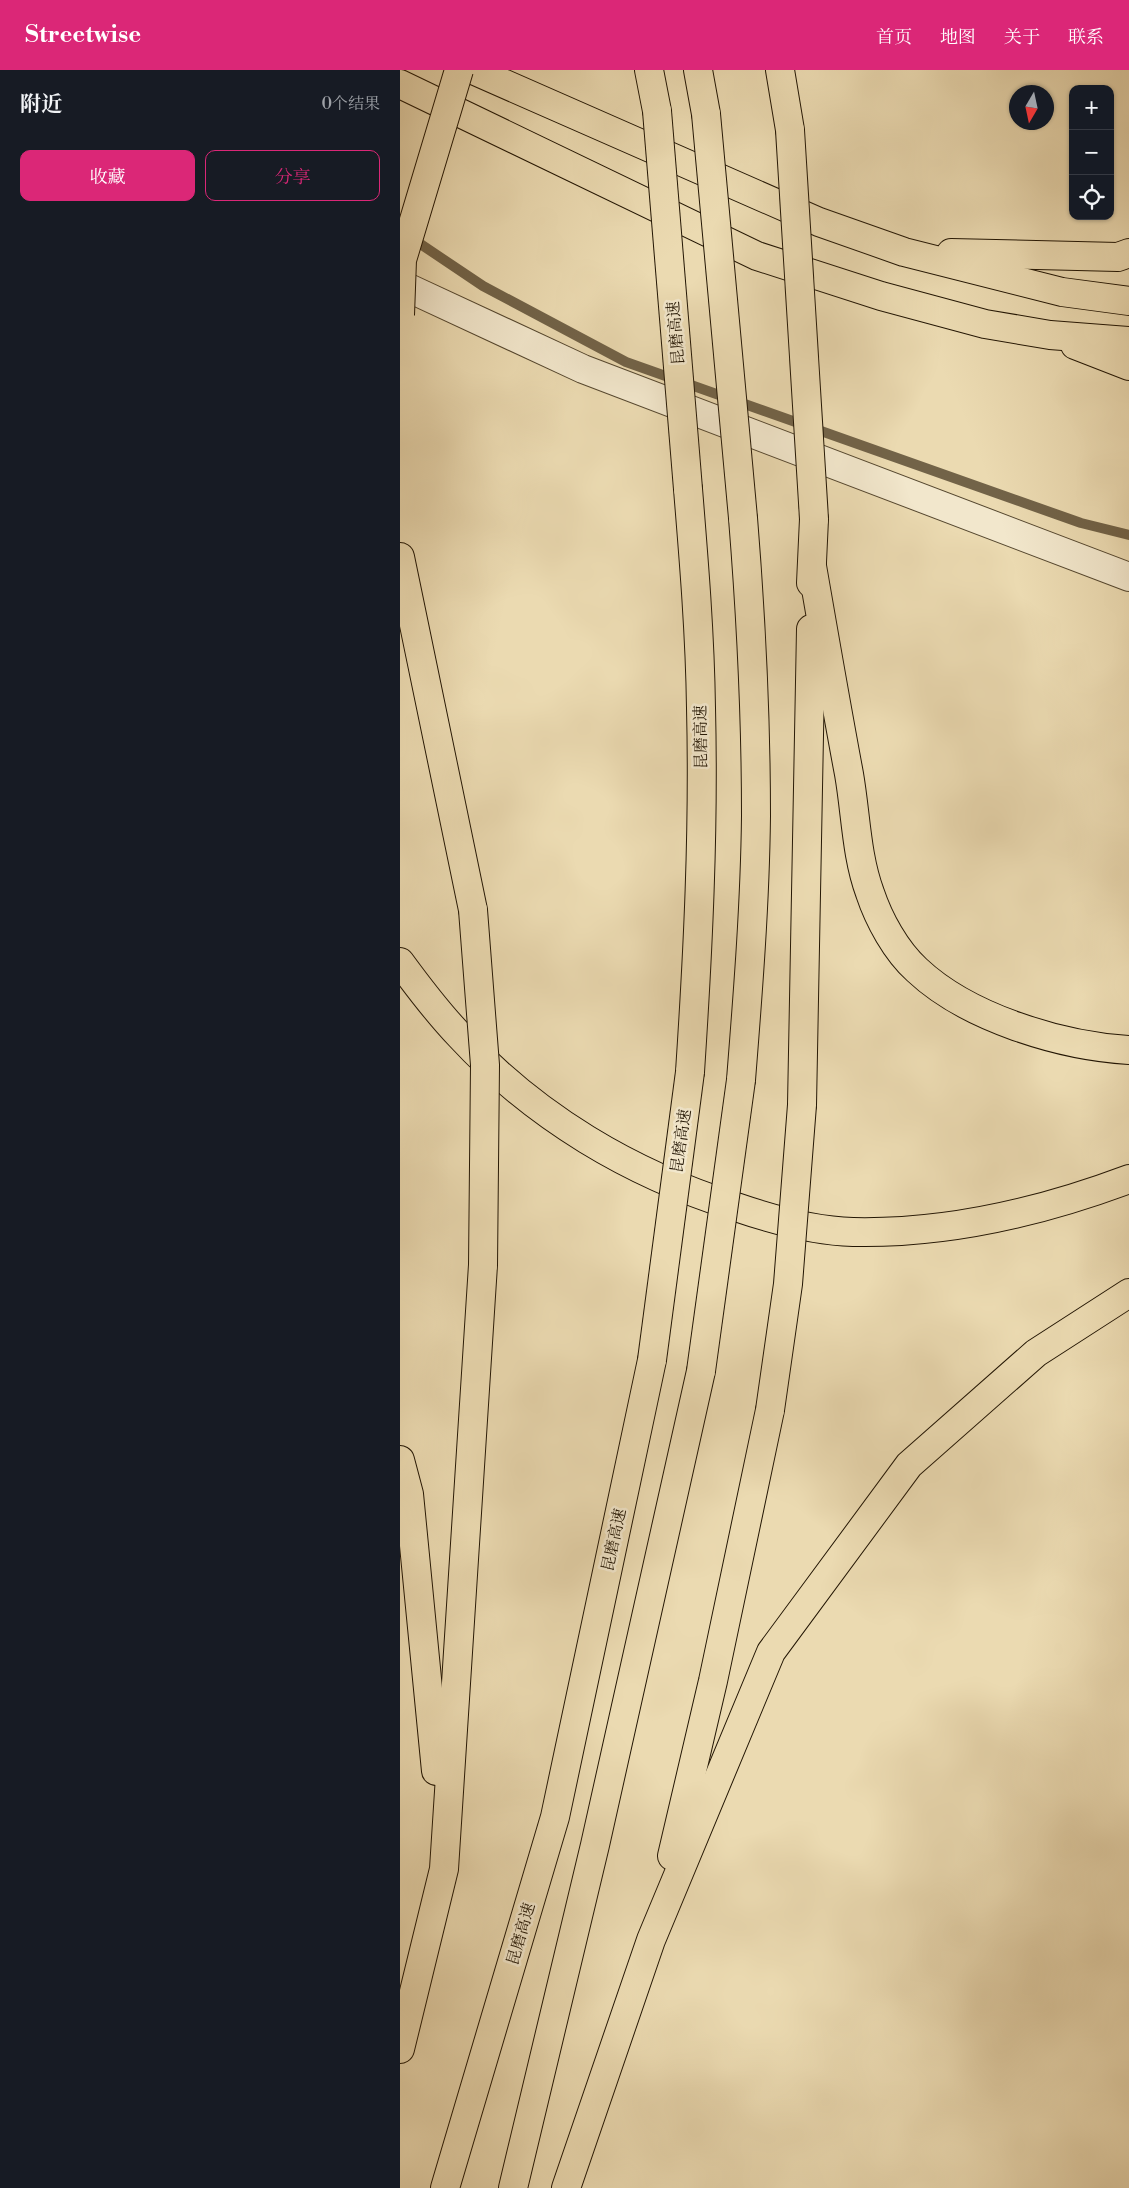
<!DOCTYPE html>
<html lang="zh">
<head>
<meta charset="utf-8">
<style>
	body { margin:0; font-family:"Libre Bodoni","Noto Serif SC",serif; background:#242831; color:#f1f3f6 }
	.controls { position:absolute; right:15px; top:15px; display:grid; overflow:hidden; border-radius:10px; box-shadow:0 1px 4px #0004 }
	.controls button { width:45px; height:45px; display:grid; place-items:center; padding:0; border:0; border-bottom:1px solid #363941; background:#171b24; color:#f1f3f6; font:25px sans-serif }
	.compass { position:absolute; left:609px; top:15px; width:45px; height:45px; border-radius:50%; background:#171b24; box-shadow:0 1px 4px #0004; rotate:189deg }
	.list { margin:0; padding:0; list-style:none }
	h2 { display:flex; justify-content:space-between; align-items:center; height:65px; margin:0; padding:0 20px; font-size:21px }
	h2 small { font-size:16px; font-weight:400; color:#9ea1a6 }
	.actions { display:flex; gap:10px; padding:15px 20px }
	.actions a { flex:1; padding:11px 0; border:1px solid #db2777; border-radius:10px; text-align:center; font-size:18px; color:#db2777 }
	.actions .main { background:#db2777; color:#fff }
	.icon { flex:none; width:28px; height:28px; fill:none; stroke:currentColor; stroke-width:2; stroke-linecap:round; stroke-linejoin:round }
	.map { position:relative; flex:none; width:729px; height:2118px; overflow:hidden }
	header { display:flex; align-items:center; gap:30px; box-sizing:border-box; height:70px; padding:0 25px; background:#db2777; color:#fff }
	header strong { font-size:24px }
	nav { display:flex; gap:28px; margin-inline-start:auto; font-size:18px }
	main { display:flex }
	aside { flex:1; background:#171b24 }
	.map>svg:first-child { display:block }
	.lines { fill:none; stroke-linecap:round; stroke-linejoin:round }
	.stream { stroke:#726348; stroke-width:10 }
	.minor-casing { stroke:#55472f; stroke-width:30 }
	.highway-casing { stroke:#231604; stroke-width:30 }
	.minor { stroke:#f2e7cc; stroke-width:28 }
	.highway { stroke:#ebdab1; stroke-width:28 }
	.highway-bridge-casing { stroke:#231604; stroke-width:30; stroke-linecap:butt }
	.highway-bridge { stroke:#ebdab1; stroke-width:28 }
	.labels { text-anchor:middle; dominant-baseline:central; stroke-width:5; stroke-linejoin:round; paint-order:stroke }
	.street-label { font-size:16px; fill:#231604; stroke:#f2e7cc }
</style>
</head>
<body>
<header>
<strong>Streetwise</strong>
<nav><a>首页</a><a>地图</a><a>关于</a><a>联系</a></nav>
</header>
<main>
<aside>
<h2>附近<small>0个结果</small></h2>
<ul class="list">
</ul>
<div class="actions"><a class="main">收藏</a><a>分享</a></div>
</aside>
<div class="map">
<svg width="729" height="2118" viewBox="0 0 729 2118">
	<rect width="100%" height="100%" fill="#ebdab1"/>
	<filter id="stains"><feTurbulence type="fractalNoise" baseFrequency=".004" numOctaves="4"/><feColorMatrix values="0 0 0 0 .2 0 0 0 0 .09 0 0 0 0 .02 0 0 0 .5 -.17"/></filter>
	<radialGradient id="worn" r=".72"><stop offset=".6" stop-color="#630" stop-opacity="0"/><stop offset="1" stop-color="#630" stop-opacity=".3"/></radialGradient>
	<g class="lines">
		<!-- stream -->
		<path class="stream" d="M10 167 83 216 226 292 681 453 729 465"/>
		<defs>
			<path id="minor" d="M0 214 183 299 729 507"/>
			<g id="highway">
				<path d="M73 0 419 152 504 182 662 222 729 231"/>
				<path d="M249 0 257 41"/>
				<path d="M298 0 306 44"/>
				<path d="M380 0 390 60"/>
				<path d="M0 14 357 186 481 226 585 254 650 265 729 271"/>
				<path d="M551 183 718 187 729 183"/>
				<path d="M675 275 729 296"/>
				<path d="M288 419C294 492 300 565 301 638 304 760 298 881 290 1002"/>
				<path d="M0 487 73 840"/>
				<path d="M412 496C424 565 436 635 449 704 456 744 456 785 470 823 479 850 496 881 517 900 568 948 661 976 729 980"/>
				<path d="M411 513 414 449"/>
				<path d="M0 892C19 918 38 943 60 966 135 1047 231 1104 336 1137 371 1149 416 1161 453 1162 547 1164 641 1142 729 1109"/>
				<path d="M341 1010C348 922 355 834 356 746 356 646 351 547 343 448"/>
				<path d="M402 1035 411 559"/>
				<path d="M0 1390 9 1424 36 1701"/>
				<path d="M272 1786 313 1611 370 1340"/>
				<path d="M0 1979 44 1799 83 1195"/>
				<path d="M45 2118 155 1747 252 1290"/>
				<path d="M113 2118 195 1775 301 1301"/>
				<path d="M166 2118 251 1870 371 1582 509 1395 636 1283 729 1223"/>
			</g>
		</defs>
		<!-- minor casing -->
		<use href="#minor" class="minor-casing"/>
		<!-- highway casing -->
		<use href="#highway" class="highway-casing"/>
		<!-- minor -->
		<use href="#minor" class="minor"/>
		<!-- highway -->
		<use href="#highway" class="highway"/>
		<defs>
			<g id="highway-bridge">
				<path d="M257 41 288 419"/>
				<path d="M306 44 343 448"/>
				<path d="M390 60 414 449"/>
				<path d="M0 245 2 190 59 0"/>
				<path d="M73 840 85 995 83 1195"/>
				<path d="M252 1290 290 1002"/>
				<path d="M301 1301 341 1010"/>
				<path d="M370 1340 388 1214 402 1035"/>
			</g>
		</defs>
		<!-- highway-bridge casing -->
		<use href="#highway-bridge" class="highway-bridge-casing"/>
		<!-- highway-bridge -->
		<use href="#highway-bridge" class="highway-bridge"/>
	</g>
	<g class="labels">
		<!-- street labels -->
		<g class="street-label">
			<text transform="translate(276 263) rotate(-95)">昆磨高速</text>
			<text transform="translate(301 667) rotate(-91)">昆磨高速</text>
			<text transform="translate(281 1071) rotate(-82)">昆磨高速</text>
			<text transform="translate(214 1470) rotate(-78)">昆磨高速</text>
			<text transform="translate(121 1864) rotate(-74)">昆磨高速</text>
		</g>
	</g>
	<rect width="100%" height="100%" filter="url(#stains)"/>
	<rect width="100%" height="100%" fill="url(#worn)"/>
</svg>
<div class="controls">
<button>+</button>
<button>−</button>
<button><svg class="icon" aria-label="locate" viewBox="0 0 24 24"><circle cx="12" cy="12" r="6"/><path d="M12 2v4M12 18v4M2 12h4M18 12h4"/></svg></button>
</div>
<svg class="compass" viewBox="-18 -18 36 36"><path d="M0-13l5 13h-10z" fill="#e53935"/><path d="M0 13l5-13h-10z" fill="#9ea1a6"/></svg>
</div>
</main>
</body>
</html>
